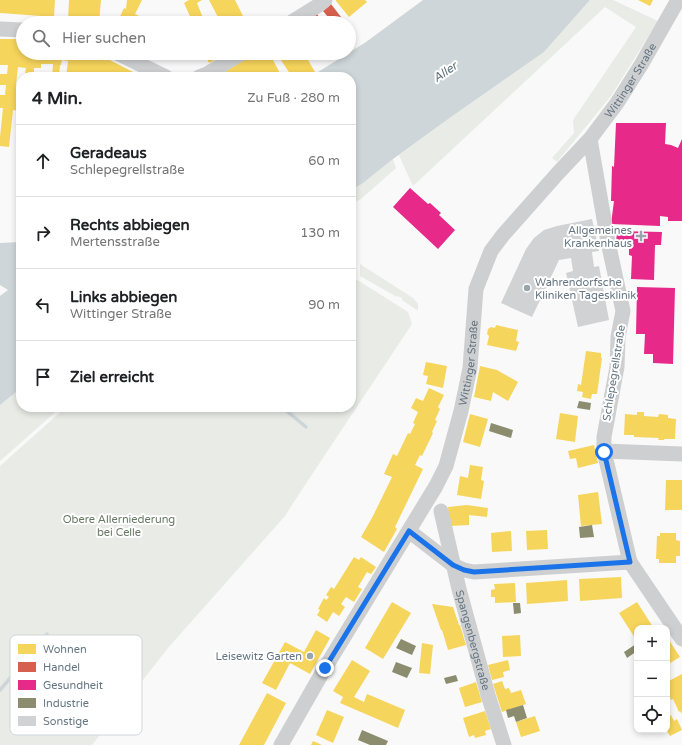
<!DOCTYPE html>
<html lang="de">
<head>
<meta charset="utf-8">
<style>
	body { margin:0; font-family:"Varela Round",sans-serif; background:#f2f2f2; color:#202124 }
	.controls { position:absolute; right:12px; bottom:12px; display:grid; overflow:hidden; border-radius:8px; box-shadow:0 2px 6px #0003 }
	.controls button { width:36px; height:36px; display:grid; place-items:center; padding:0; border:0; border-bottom:1px solid #e0e0e0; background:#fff; color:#202124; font:20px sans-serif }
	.stop { position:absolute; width:12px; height:12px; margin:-9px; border:3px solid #1a73e8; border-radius:50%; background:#fff }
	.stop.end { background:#1a73e8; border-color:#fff; box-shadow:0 1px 4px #0008 }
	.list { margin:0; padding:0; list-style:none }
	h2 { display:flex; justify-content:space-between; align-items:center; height:52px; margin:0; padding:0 16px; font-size:17px }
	h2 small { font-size:13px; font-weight:400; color:#757577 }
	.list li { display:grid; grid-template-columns:26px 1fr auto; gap:12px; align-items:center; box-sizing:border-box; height:72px; padding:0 16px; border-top:1px solid #e0e0e0 }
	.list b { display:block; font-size:15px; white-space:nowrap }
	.list p { margin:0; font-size:13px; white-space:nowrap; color:#757577 }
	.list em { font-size:13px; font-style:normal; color:#757577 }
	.icon { flex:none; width:22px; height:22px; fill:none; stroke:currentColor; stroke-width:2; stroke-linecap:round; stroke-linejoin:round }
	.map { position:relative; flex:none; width:682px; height:745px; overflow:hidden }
	.search { position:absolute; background:#fff; box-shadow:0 2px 6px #0003; left:16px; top:16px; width:340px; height:44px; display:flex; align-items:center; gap:10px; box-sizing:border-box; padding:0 14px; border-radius:22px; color:#757577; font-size:15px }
	.panel { position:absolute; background:#fff; box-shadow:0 2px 6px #0003; left:16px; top:72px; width:340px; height:340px; border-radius:16px }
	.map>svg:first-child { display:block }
	.green { fill:#e8ebe6 }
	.water { fill:#ced6d9 }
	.homes { fill:#f6d55c }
	.shops { fill:#d6604d }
	.health { fill:#e7298a }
	.industry { fill:#8c8c6e }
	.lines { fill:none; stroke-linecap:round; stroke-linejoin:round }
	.stream { stroke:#ced6d9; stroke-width:3.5 }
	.building { fill:#d0d2d3 }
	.minor { stroke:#cecfd0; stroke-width:15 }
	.route { stroke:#1a73e8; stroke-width:5 }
	.poi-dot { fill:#99a4ac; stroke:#fff; stroke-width:1.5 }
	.labels { text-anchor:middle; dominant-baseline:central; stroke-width:4; stroke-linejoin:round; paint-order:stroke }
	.street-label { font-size:11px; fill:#657683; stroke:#fff }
	.poi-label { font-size:11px; fill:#657683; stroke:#fff; text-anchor:end }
	.park-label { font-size:11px; fill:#687a64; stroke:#fff }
	.water-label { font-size:12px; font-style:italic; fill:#60757c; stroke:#fff }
	.key { fill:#fff; stroke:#d1d6da; stroke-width:1 }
	.key-label { font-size:11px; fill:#657683 }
</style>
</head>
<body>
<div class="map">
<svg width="682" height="745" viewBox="0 0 682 745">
	<rect width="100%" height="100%" fill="#f9f9f9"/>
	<!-- green -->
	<g class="green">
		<path d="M590 0H613L658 21 611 96 557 162 552 158 574 133 573 120 636 27 605 7 413 186 402 162 399 155 451 117 544 52Z"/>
		<path d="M393 159 396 168 361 199 351 204V189Z"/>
		<path d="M351 219 354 221 356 225 354 246 353 262 351 264Z"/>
		<path d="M360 264 413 298 418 304V309L417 310 402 300V298L397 296V297L360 276Z"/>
		<path d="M351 276 408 312 412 324 303 488 285 516 168 648 92 745H0V466L66 407H351Z"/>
		<path d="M21 388V407H61L0 461V405Z"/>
	</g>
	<!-- water -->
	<g class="water">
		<path d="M423 0H590L544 52 451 117 389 162 363 183 351 190V77H310L366 42Z"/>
		<path d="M21 242V388L0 405V296L8 290 0 285V243Z"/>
	</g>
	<!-- homes -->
	<g class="homes">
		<path d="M0 0H55L54 17 0 13Z"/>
		<path d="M69 0H101L99 23 68 20Z"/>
		<path d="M127 0H142L135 14 154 23H117L124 8 126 9Z"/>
		<path d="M189 0H202L197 3 205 23H193L184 3Z"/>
		<path d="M209 0H235L246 22 254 18 257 23H221Z"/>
		<path d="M336 0H365L367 2 349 17 336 1Z"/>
		<path d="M638 0H653L650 6Z"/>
		<path d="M341 17 346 23H339L336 20Z"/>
		<path d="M0 39H23V53H96L143 77H66L68 61 62 60 61 65H60L59 77H52L53 64H41V68H34V73H25L26 68 18 67 16 84 21 85V100L20 111 13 110 9 147 0 146V137L3 108H0V95H5L6 85H0V74H7L8 65H0Z"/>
		<path d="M173 53H218L220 57 209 63 205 55H180Z"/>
		<path d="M255 53H304L315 72 307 77H301L299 74 294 77H292L279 57 273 60 282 77H217Z"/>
		<path d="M496 325 518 330 516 341 519 342 516 351 487 345 489 336 487 334 488 329 491 327 495 328Z"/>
		<path d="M586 351 601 353V358H602L597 394H592L591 399 582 397 583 392 577 391 578 384 581 385Z"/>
		<path d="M426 362 447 366 443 388 426 384 428 376 423 375Z"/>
		<path d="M480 366 497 370 518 382 508 401 493 392 491 401 474 397Z"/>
		<path d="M429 388 444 395 438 407 440 409 435 420 437 421 432 432 433 433 422 456 420 455 415 465 423 469 395 527 397 529 384 552 361 537 373 516 392 477 384 474 393 454 397 456 408 433 410 434 415 424 413 423 418 412 411 408 416 398 423 401Z"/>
		<path d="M637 412H644V416L658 417 659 414 668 415V418L676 419 675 439H664V440H658L659 438 634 437V435H624L625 414 637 415Z"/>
		<path d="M560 413 578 416 575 442 556 439Z"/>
		<path d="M470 414 488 419 480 447 463 442Z"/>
		<path d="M594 445 598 463 578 468 576 458 570 459 568 451Z"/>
		<path d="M470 465 483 467 481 480 484 481 481 499 457 495 460 476 468 478Z"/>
		<path d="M666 480H682V510H665Z"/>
		<path d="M598 492 602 524 581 526 578 495Z"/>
		<path d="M467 505 488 508 487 517 469 515V525L449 526 448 507Z"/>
		<path d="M547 530 548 549 527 550 526 531Z"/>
		<path d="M511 531 512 551 492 552 491 533Z"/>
		<path d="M660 533H676V540L680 541V556H676V563H659V559H656L657 536H660Z"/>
		<path d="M354 557 359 560 361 557 376 567 371 574 367 572 358 587 362 589 354 602 346 597 341 604 345 607 339 616 333 612 327 622 317 615 320 610 318 609 324 598 326 600 329 597 326 595 331 587 334 589Z"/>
		<path d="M621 577 622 598 580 601 579 579Z"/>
		<path d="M567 580 568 601 527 604 526 583Z"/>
		<path d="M515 583 516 602 495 603V597H491V590L495 589 494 584Z"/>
		<path d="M392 602 411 613 383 659 365 648Z"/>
		<path d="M637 602 653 627 651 628H637V637L635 638 619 613Z"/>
		<path d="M432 604 453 607 459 625H460L466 645 448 650 442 630H441Z"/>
		<path d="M316 630 330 638 310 674 290 663 276 690 262 683 285 642 304 652Z"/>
		<path d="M520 635 521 656 503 657 502 636Z"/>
		<path d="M667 637 680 657 667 665Z"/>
		<path d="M422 643 433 645 430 674 419 673Z"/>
		<path d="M352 660 370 671 354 697 364 702 367 694 405 710 398 728 340 703 343 697 333 691Z"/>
		<path d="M508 660 510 670 503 672 504 677 492 680 488 665Z"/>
		<path d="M682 674V714L680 711 679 712 673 699 671 700 667 692H669L667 687V682Z"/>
		<path d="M502 681 505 689 509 688 511 693 521 690 526 704 502 712 493 684Z"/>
		<path d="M476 682 482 702 465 707 459 688Z"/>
		<path d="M267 693 286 703 264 745H239Z"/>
		<path d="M327 710 344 717 333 743 316 735Z"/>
		<path d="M485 711 491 729 485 731 486 735 475 738 474 735 469 737 463 718Z"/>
		<path d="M671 715 674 721 677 719 682 730 670 736 667 731V717Z"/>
		<path d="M535 716 540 731 521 737 516 722Z"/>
		<path d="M313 741 322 745H311Z"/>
	</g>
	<!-- shops -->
	<g class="shops">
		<path d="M331 4 341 17 333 23 323 11Z"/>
		<path d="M317 14 323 23H303Z"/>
	</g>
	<!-- health -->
	<g class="health">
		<path d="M616 123H666L665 144 671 145 678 148 682 139V221H668V217L660 216V226L611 224 614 201H611L612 166 614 167Z"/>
		<path d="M410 188 428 204 430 203 441 213 439 215 455 230 438 249 393 207Z"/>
		<path d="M617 231 662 232 661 245H655L654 280 631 279 632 256 629 255V243H616Z"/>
		<path d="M637 287 675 288 673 364 653 363V354H644L645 334H636Z"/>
	</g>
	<!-- industry -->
	<g class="industry">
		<path d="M579 401 591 403 590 410 577 408Z"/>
		<path d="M491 423 513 430 511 438 489 431Z"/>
		<path d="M592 525 594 537 580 538 579 527Z"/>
		<path d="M513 603H520L521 613 514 614Z"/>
		<path d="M401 639 416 646 412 655 396 648Z"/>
		<path d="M636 644 637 651 627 658 624 652Z"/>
		<path d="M396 662 412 668 407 678 392 672Z"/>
		<path d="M456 675 458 681 446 684 444 678Z"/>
		<path d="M523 705 527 718 516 722 514 716 508 718 506 710Z"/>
		<path d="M362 730 388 741 386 745H370L358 740Z"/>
	</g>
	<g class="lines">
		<!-- stream -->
		<g class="stream">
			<path d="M282 407 306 427"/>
			<path d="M0 690 47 634"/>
		</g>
	</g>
	<!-- building -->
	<path class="building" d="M592 219 599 251 592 252 594 267 599 266 609 320 578 327 566 273 573 271 571 258 559 260 532 317 501 303 526 249 534 238 544 230 557 226Z"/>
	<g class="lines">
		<!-- minor -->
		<g class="minor">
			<path d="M290 23 319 5 325 0"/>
			<path d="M0 29 23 30"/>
			<path d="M117 53 166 77"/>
			<path d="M199 77 207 74 242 53"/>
			<path d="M590 139 608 242 623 311 618 337 617 367 604 437V451L630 562 682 639"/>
			<path d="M604 451 682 454"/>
			<path id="s1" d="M441 511 459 589 488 695 504 745"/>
			<path d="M409 531 453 565 464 570 474 572 630 562"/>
			<path id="s2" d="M281 745 325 668 436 486 446 466 461 411 470 368 476 289 491 251 503 235 558 173 590 139 617 103 641 65 678 0"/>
		</g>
	</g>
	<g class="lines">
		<!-- route -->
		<path class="route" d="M325 668 409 531 453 565 464 570 474 572 630 562 604 452"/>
	</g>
	<!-- markers -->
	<g class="poi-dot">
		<path d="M639 230h4v4h4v4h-4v4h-4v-4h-4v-4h4z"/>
		<circle cx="527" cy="288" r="4"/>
		<circle cx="310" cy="656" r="4"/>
	</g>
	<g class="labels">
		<!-- street labels -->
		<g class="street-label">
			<text stroke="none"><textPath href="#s2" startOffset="766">Wittinger Straße</textPath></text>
			<text stroke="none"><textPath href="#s2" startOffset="430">Wittinger Straße</textPath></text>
			<text transform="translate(614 373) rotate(-81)">Schlepegrellstraße</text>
			<text stroke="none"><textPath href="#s1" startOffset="133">Spangenbergstraße</textPath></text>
		</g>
		<!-- poi labels -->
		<g class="poi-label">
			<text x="632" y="230">Allgemeines<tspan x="632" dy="13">Krankenhaus</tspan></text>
			<text x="535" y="282" text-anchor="start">Wahrendorfsche<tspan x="535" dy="13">Kliniken Tagesklinik</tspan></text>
			<text x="302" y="656">Leisewitz Garten</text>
		</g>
		<!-- park labels -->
		<g class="park-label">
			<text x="119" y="519">Obere Allerniederung<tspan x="119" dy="13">bei Celle</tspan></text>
		</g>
		<!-- water labels -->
		<g class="water-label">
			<text transform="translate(445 72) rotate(-35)">Aller</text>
		</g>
	</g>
	<!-- legend -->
	<rect x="10" y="635" width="132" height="100" rx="6" class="key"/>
	<rect x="18" y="644" width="18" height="10" fill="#f6d55c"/>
	<rect x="18" y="662" width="18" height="10" fill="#d6604d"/>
	<rect x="18" y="680" width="18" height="10" fill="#e7298a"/>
	<rect x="18" y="698" width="18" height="10" fill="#8c8c6e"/>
	<rect x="18" y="716" width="18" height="10" fill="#d0d2d3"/>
	<g class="key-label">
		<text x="43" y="653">Wohnen</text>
		<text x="43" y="671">Handel</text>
		<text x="43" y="689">Gesundheit</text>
		<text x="43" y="707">Industrie</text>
		<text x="43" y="725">Sonstige</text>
	</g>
</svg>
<div class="controls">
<button>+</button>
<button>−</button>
<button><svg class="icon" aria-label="locate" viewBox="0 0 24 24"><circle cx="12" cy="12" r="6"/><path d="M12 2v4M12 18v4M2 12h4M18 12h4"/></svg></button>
</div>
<div class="stop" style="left:604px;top:452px"></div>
<div class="stop end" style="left:325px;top:668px"></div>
<div class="search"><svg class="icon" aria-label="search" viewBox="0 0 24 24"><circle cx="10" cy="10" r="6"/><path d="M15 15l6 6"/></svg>Hier suchen</div>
<section class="panel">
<h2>4 Min.<small>Zu Fuß · 280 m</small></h2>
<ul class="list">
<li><svg class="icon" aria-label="ahead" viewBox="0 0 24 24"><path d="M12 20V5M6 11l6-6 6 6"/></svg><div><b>Geradeaus</b><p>Schlepegrellstraße</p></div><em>60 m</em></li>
<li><svg class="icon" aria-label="right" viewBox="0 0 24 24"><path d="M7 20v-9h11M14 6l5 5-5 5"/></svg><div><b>Rechts abbiegen</b><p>Mertensstraße</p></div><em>130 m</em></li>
<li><svg class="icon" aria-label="left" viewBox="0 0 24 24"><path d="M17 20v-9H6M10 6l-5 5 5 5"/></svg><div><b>Links abbiegen</b><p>Wittinger Straße</p></div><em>90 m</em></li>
<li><svg class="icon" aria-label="arrive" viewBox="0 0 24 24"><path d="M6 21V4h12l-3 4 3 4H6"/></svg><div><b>Ziel erreicht</b></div></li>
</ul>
</section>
</div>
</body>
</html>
